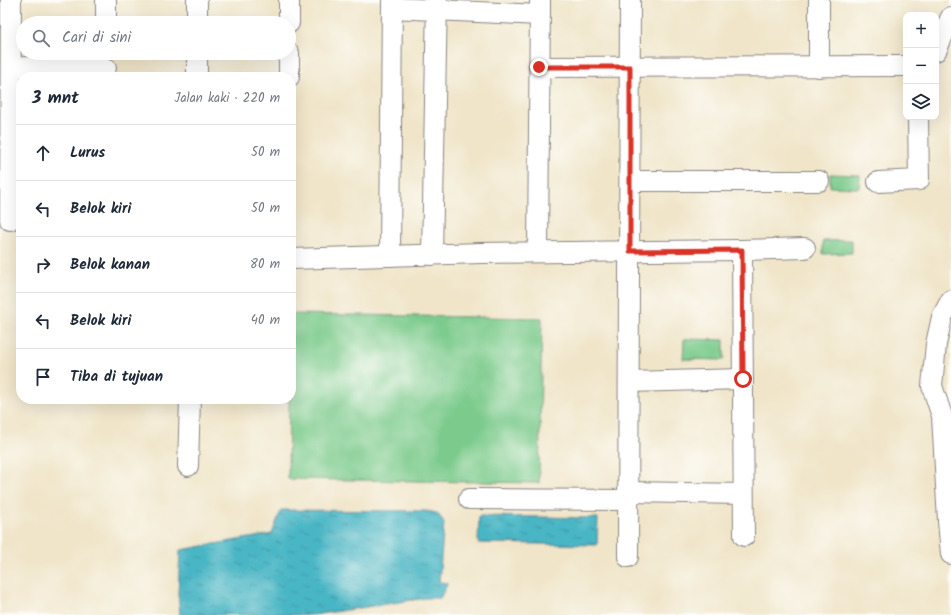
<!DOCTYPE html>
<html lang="id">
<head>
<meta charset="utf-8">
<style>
	body { margin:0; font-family:Kalam,sans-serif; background:#f2f2f3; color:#1f2937 }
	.controls { position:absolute; right:12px; top:12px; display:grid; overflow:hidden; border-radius:8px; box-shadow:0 4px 16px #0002 }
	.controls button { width:36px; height:36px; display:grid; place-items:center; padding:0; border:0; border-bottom:1px solid #e0e1e3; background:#fff; color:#1f2937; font:20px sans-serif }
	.stop { position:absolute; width:12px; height:12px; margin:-9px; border:3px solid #d93025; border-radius:50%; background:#fff }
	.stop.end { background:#d93025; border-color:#fff; box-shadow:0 1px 4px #0008 }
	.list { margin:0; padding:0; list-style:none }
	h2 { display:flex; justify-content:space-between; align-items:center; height:52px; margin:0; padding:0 16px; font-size:17px }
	h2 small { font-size:13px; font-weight:400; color:#747a83 }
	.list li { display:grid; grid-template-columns:26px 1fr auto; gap:12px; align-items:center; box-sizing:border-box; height:56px; padding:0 16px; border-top:1px solid #e0e1e3 }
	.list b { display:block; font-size:15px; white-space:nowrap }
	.list em { font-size:13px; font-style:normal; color:#747a83 }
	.icon { flex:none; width:22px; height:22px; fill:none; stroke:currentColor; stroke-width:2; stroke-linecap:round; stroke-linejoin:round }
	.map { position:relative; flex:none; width:951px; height:615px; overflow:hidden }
	.search { position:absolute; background:#fff; box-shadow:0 4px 16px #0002; left:16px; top:16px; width:280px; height:44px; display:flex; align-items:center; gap:10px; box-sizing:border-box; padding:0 14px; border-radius:22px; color:#747a83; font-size:15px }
	.panel { position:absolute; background:#fff; box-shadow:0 4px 16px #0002; left:16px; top:72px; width:280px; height:332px; border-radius:16px }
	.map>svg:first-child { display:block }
	.park { fill:#7bcb8c; stroke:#4e7664 }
	.water { fill:url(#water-ripples); stroke:#366c80 }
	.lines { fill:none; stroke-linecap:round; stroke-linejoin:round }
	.minor-casing { stroke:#898482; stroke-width:22 }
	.minor { stroke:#fff; stroke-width:20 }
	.route { stroke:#d93025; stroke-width:5 }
</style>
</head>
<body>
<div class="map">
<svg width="951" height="615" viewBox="0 0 951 615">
	<defs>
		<pattern id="water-ripples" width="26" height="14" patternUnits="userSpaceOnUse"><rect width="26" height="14" fill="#49b6c5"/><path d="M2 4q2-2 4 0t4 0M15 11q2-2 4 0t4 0" fill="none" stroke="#3c94a1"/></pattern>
	</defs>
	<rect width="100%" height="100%" fill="#fdfcf7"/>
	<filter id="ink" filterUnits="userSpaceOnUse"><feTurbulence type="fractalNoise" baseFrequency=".025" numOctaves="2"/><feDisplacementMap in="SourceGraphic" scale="8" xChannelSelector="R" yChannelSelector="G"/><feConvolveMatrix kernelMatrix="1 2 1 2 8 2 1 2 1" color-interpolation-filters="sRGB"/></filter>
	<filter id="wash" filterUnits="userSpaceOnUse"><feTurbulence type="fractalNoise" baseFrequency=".012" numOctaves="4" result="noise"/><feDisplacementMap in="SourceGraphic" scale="16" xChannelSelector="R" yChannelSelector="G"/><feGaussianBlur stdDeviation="0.9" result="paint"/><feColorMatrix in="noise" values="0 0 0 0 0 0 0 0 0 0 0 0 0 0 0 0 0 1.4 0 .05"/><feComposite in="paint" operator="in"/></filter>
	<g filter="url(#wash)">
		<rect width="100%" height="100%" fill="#f0e5c9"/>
		<!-- park -->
		<g class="park">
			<path d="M830 174 860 175 859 188 830 187Z"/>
			<path d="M852 240V253L823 254V241Z"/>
			<path d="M291 314 542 318 539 483 288 479 289 399H291Z"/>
			<path d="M684 339 724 340V360L683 359Z"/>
		</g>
		<!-- water -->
		<g class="water">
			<path d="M281 510 426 511 437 513 444 522 439 582 448 583 440 598H426L313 615H180L178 594 180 550 272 534Z"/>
			<path d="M479 516 598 518 597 545 478 543Z"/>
		</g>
	</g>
	<g filter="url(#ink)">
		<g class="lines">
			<defs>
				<g id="minor">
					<path d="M392 8 540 15"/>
					<path d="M106 23V0"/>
					<path d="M197 23V0"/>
					<path d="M289 23V0"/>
					<path d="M936 51 951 17"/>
					<path d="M11 67 106 68"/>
					<path d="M539 67 906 66"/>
					<path d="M819 67V0"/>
					<path d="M197 77V53"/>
					<path d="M289 77V53"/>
					<path d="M630 181H819"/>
					<path d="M878 182 919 180 918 117"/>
					<path d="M10 220 11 0"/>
					<path d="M742 250 744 536"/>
					<path d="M538 252 540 0"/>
					<path d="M432 255 437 0"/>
					<path d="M390 256 392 0"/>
					<path d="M291 259 481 253 742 250 805 248"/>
					<path d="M951 300 942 317 936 344 932 386 942 416 948 521 951 554"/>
					<path d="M629 382 743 379"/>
					<path d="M188 466 190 399"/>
					<path d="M628 492 743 494"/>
					<path d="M469 499 628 500"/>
					<path d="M628 557 630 0"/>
				</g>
			</defs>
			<!-- minor casing -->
			<use href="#minor" class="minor-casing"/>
			<!-- minor -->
			<use href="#minor" class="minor"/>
		</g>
	</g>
	<g class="lines" filter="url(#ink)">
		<!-- route -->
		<path class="route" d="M539 67H630V251L742 250 743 379"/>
	</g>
</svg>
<div class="controls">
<button>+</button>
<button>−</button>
<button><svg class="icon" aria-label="layers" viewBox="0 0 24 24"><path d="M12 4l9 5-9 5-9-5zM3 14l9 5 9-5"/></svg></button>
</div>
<div class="stop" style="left:743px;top:379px"></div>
<div class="stop end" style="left:539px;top:67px"></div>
<div class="search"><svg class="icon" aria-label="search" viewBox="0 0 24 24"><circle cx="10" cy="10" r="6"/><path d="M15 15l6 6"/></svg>Cari di sini</div>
<section class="panel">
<h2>3 mnt<small>Jalan kaki · 220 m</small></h2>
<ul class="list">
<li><svg class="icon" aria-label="ahead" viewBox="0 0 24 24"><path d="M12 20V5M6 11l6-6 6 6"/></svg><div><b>Lurus</b></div><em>50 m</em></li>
<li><svg class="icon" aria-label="left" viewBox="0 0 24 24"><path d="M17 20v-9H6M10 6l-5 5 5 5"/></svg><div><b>Belok kiri</b></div><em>50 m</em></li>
<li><svg class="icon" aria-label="right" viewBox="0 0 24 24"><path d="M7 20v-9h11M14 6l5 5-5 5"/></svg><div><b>Belok kanan</b></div><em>80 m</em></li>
<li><svg class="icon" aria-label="left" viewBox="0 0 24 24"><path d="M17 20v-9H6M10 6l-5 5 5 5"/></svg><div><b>Belok kiri</b></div><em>40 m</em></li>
<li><svg class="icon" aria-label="arrive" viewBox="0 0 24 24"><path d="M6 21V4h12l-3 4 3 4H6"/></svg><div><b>Tiba di tujuan</b></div></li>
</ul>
</section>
</div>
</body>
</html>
